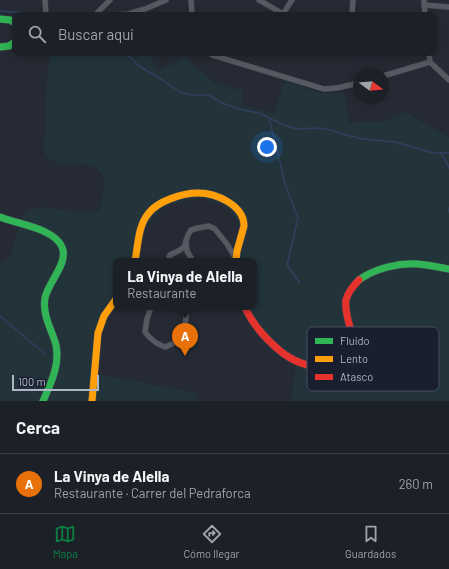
<!DOCTYPE html>
<html lang="es">
<head>
<meta charset="utf-8">
<style>
	body { margin:0; font-family:Barlow,sans-serif; background:#25282f; color:#f1f3f6 }
	.compass { position:absolute; left:353px; top:68px; width:36px; height:36px; border-radius:50%; background:#1c2027; box-shadow:0 2px 10px #0003; rotate:106deg }
	.scale { position:absolute; left:12px; bottom:10px; width:87px; box-sizing:border-box; padding-left:4px; border:2px solid #aeb5c7; border-top:0; font-size:11px; line-height:14px; white-space:nowrap; color:#aeb5c7; -webkit-text-stroke:3px #191f2f; paint-order:stroke }
	.you { position:absolute; left:267px; top:147px; width:14px; height:14px; margin:-10px; border:3px solid #fff; border-radius:50%; background:#1a73e8; box-shadow:0 0 0 6px #1a73e833 }
	.badge { display:grid; place-items:center; width:26px; height:26px; border-radius:50%; background:#0b8043; color:#fff; font-size:13px; font-weight:700 }
	.pin { position:absolute; translate:-50% -33px; filter:drop-shadow(0 1px 2px #0008) }
	.pin::after { content:''; position:absolute; top:21px; width:14px; height:12px; background:inherit; clip-path:polygon(0 0,100% 0,50% 100%) }
	.popup { position:absolute; left:113px; top:258px; width:144px; height:52px; box-sizing:border-box; display:grid; place-content:center; border-radius:8px; background:#1c2027; filter:drop-shadow(0 1px 3px #0005); font-size:13px; white-space:nowrap; color:#a0a3a7 }
	.popup b { font-size:15px; color:#f1f3f6 }
	.popup::after { content:''; position:absolute; left:50%; top:100%; margin-left:-8px; border:8px solid transparent; border-top-color:#1c2027 }
	.list { margin:0; padding:0; list-style:none }
	h2 { display:flex; justify-content:space-between; align-items:center; height:52px; margin:0; padding:0 16px; font-size:17px }
	h2 small { font-size:13px; font-weight:400; color:#a0a3a7 }
	.list li { display:grid; grid-template-columns:26px 1fr auto; gap:12px; align-items:center; box-sizing:border-box; height:60px; padding:0 16px; border-top:1px solid #3a3e44 }
	.list b { display:block; font-size:15px; white-space:nowrap }
	.list p { margin:0; font-size:13px; white-space:nowrap; color:#a0a3a7 }
	.list em { font-size:13px; font-style:normal; color:#a0a3a7 }
	.icon { flex:none; width:22px; height:22px; fill:none; stroke:currentColor; stroke-width:2; stroke-linecap:round; stroke-linejoin:round }
	.map { position:relative; flex:none; width:449px; height:401px; overflow:hidden }
	.search { position:absolute; background:#1c2027; box-shadow:0 2px 10px #0003; left:12px; right:12px; top:12px; height:44px; display:flex; align-items:center; gap:10px; box-sizing:border-box; padding:0 14px; border-radius:8px; color:#a0a3a7; font-size:15px }
	.sheet { height:112px; background:#1c2027 }
	nav { display:flex; justify-content:space-around; align-items:center; box-sizing:border-box; height:56px; border-top:1px solid #3a3e44; background:#1c2027; font-size:11px; color:#a0a3a7 }
	nav a { display:grid; justify-items:center; gap:2px }
	nav .on { color:#0b8043 }
	.map>svg:first-child { display:block }
	.green { fill:#22343a }
	.lines { fill:none; stroke-linecap:round; stroke-linejoin:round }
	.stream { stroke:#313f5f; stroke-width:1.5 }
	.street-casing { stroke:#41454d; stroke-width:6 }
	.fast-casing { stroke:#41454d; stroke-width:8 }
	.slow-casing { stroke:#41454d; stroke-width:8 }
	.jam-casing { stroke:#41454d; stroke-width:8 }
	.street { stroke:#555962; stroke-width:5 }
	.fast { stroke:#30b455; stroke-width:7 }
	.slow { stroke:#ff9f0a; stroke-width:7 }
	.jam { stroke:#e5322d; stroke-width:7 }
	.key { fill:#191f2f; stroke:#464c5d; stroke-width:1 }
	.key-label { font-size:11px; fill:#aeb5c7 }
</style>
</head>
<body>
<div class="map">
<svg width="449" height="401" viewBox="0 0 449 401">
	<rect width="100%" height="100%" fill="#252a34"/>
	<!-- green -->
	<path class="green" d="M50 53H150L158 72 184 56 215 83 243 91 241 105 274 113 285 81 319 93H344L349 123 384 121 406 112 449 138V401H291L296 365 246 316 241 307H254V261H236L238 233 239 221 223 204 200 198 164 206 146 227 137 261H116V305L102 329 97 374 197 393V401H0V264L8 259 11 254 22 217C34 195 77 219 98 211 102 203 104 193 104 184 101 145 49 181 44 148L46 117 45 105Z"/>
	<g class="lines">
		<!-- stream -->
		<g class="stream">
			<path d="M0 11 29 13"/>
			<path d="M126 53 137 64 142 68 161 79 180 92 192 95H209L222 103 243 110 259 113 284 125 297 129 316 128 331 130 346 135 363 139 395 142 433 153H449"/>
			<path d="M269 118 286 187 298 218 287 265 300 283"/>
			<path d="M441 153 448 165 449 168"/>
			<path d="M449 208V212"/>
			<path d="M0 316 45 354"/>
		</g>
		<defs>
			<g id="street">
				<path d="M45 0 46 15"/>
				<path d="M191 0 192 15"/>
				<path d="M259 0 285 15"/>
				<path d="M424 0 425 15"/>
				<path d="M424 5 449 7"/>
				<path d="M283 14 292 0"/>
				<path d="M95 15 110 0"/>
				<path d="M112 15 128 14 145 9 166 0"/>
				<path d="M352 15 353 0"/>
				<path d="M210 53 212 55 324 89 337 88 359 83"/>
				<path d="M429 53 430 62"/>
				<path d="M430 62 449 80"/>
				<path d="M383 76 430 62"/>
				<path d="M186 241 187 251 193 261"/>
				<path d="M168 261 170 255 180 250 184 247 188 235 191 230 198 228 209 226 215 229 227 244 236 259"/>
				<path d="M151 307 147 319 145 332C151 340 156 344 165 347 170 345 176 343 179 339 186 331 186 317 187 307"/>
			</g>
			<g id="fast">
				<path d="M0 19 10 20 15 23"/>
				<path d="M0 47 9 46 15 42"/>
				<path d="M0 217C17 224 54 228 62 247 69 263 48 282 45 298 42 315 52 330 56 345 60 365 51 383 43 401"/>
				<path d="M359 280C375 268 399 263 418 264 429 265 439 267 449 269"/>
			</g>
			<g id="slow">
				<path d="M135 261C138 246 138 226 148 214 157 201 183 193 198 193 216 193 244 205 244 226L237 251 236 261"/>
				<path d="M92 401 98 333 104 316 116 299"/>
			</g>
			<path id="jam" d="M245 307C252 324 265 338 279 350 292 361 307 367 324 367 333 367 343 366 349 358 360 340 343 319 346 300 348 292 353 286 359 280"/>
		</defs>
		<!-- street casing -->
		<use href="#street" class="street-casing"/>
		<!-- fast casing -->
		<use href="#fast" class="fast-casing"/>
		<!-- slow casing -->
		<use href="#slow" class="slow-casing"/>
		<!-- jam casing -->
		<use href="#jam" class="jam-casing"/>
		<!-- street -->
		<use href="#street" class="street"/>
		<!-- fast -->
		<use href="#fast" class="fast"/>
		<!-- slow -->
		<use href="#slow" class="slow"/>
		<!-- jam -->
		<use href="#jam" class="jam"/>
	</g>
	<!-- legend -->
	<rect x="307" y="327" width="132" height="64" rx="6" class="key"/>
	<rect x="315" y="338" width="18" height="6" fill="#30b455"/>
	<rect x="315" y="356" width="18" height="6" fill="#ff9f0a"/>
	<rect x="315" y="374" width="18" height="6" fill="#e5322d"/>
	<g class="key-label">
		<text x="340" y="345">Fluido</text>
		<text x="340" y="363">Lento</text>
		<text x="340" y="381">Atasco</text>
	</g>
</svg>
<svg class="compass" viewBox="-18 -18 36 36"><path d="M0-13l5 13h-10z" fill="#e53935"/><path d="M0 13l5-13h-10z" fill="#a0a3a7"/></svg>
<div class="scale">100 m</div>
<div class="you"></div>
<div class="pin badge" style="left:185px;top:356px;background:#e8710a">A</div>
<div class="popup"><b>La Vinya de Alella</b>Restaurante</div>
<div class="search"><svg class="icon" aria-label="search" viewBox="0 0 24 24"><circle cx="10" cy="10" r="6"/><path d="M15 15l6 6"/></svg>Buscar aquí</div>
</div>
<section class="sheet">
<h2>Cerca<small></small></h2>
<ul class="list">
<li><span class="badge" style="background:#e8710a">A</span><div><b>La Vinya de Alella</b><p>Restaurante · Carrer del Pedraforca</p></div><em>260 m</em></li>
</ul>
</section>
<nav>
<a class="on"><svg class="icon" aria-label="map" viewBox="0 0 24 24"><path d="M3 6l6-2 6 2 6-2v14l-6 2-6-2-6 2zM9 4v14M15 6v14"/></svg>Mapa</a>
<a><svg class="icon" aria-label="directions" viewBox="0 0 24 24"><path d="M12 3l9 9-9 9-9-9zM9 14v-3h6M13 9l2 2-2 2"/></svg>Cómo llegar</a>
<a><svg class="icon" aria-label="saved" viewBox="0 0 24 24"><path d="M7 4h10v16l-5-4-5 4z"/></svg>Guardados</a>
</nav>
</body>
</html>
